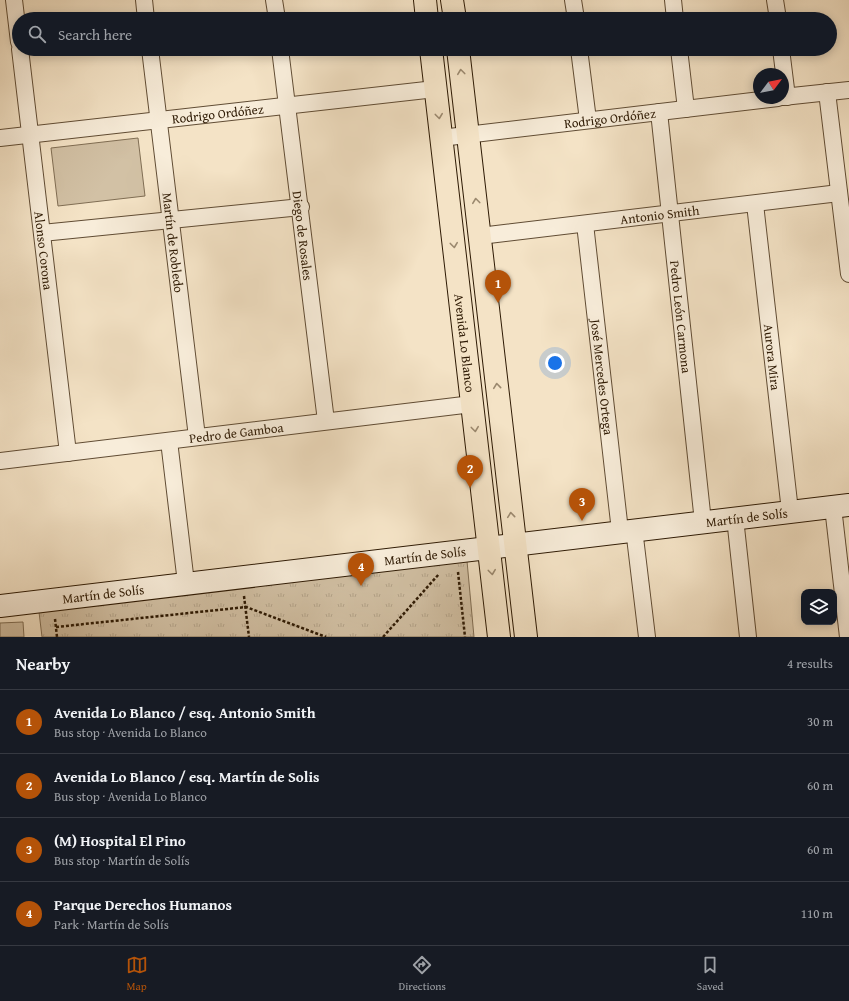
<!DOCTYPE html>
<html lang="en">
<head>
<meta charset="utf-8">
<style>
	body { margin:0; font-family:"Gentium Book Plus",serif; background:#242831; color:#f1f3f6 }
	.controls { position:absolute; right:12px; bottom:12px; display:grid; overflow:hidden; border-radius:8px; box-shadow:0 2px 10px #0003 }
	.controls button { width:36px; height:36px; display:grid; place-items:center; padding:0; border:0; border-bottom:1px solid #363941; background:#171b24; color:#f1f3f6; font:20px sans-serif }
	.compass { position:absolute; left:753px; top:68px; width:36px; height:36px; border-radius:50%; background:#171b24; box-shadow:0 2px 10px #0003; rotate:58deg }
	.you { position:absolute; left:555px; top:363px; width:14px; height:14px; margin:-10px; border:3px solid #fff; border-radius:50%; background:#1a73e8; box-shadow:0 0 0 6px #1a73e833 }
	.badge { display:grid; place-items:center; width:26px; height:26px; border-radius:50%; background:#b45309; color:#fff; font-size:13px; font-weight:700 }
	.pin { position:absolute; translate:-50% -33px; filter:drop-shadow(0 1px 2px #0008) }
	.pin::after { content:''; position:absolute; top:21px; width:14px; height:12px; background:inherit; clip-path:polygon(0 0,100% 0,50% 100%) }
	.list { margin:0; padding:0; list-style:none }
	h2 { display:flex; justify-content:space-between; align-items:center; height:52px; margin:0; padding:0 16px; font-size:17px }
	h2 small { font-size:13px; font-weight:400; color:#9ea1a6 }
	.list li { display:grid; grid-template-columns:26px 1fr auto; gap:12px; align-items:center; box-sizing:border-box; height:64px; padding:0 16px; border-top:1px solid #363941 }
	.list b { display:block; font-size:15px; white-space:nowrap }
	.list p { margin:0; font-size:13px; white-space:nowrap; color:#9ea1a6 }
	.list em { font-size:13px; font-style:normal; color:#9ea1a6 }
	.icon { flex:none; width:22px; height:22px; fill:none; stroke:currentColor; stroke-width:2; stroke-linecap:round; stroke-linejoin:round }
	.map { position:relative; flex:none; width:849px; height:637px; overflow:hidden }
	.search { position:absolute; background:#171b24; box-shadow:0 2px 10px #0003; left:12px; right:12px; top:12px; height:44px; display:flex; align-items:center; gap:10px; box-sizing:border-box; padding:0 14px; border-radius:22px; color:#9ea1a6; font-size:15px }
	.sheet { height:308px; background:#171b24 }
	nav { display:flex; justify-content:space-around; align-items:center; box-sizing:border-box; height:56px; border-top:1px solid #363941; background:#171b24; font-size:11px; color:#9ea1a6 }
	nav a { display:grid; justify-items:center; gap:2px }
	nav .on { color:#b45309 }
	.map>svg:first-child { display:block }
	.grass { fill:url(#grass-tufts); stroke:#806e54 }
	.garden { fill:#d2c1a5; stroke:#806e54 }
	.lines { fill:none; stroke-linecap:round; stroke-linejoin:round }
	.street-casing { stroke:#604c34; stroke-width:18 }
	.secondary-casing { stroke:#2e1a04; stroke-width:24 }
	.primary-casing { stroke:#2e1a04; stroke-width:24 }
	.path { stroke:#2e1a04; stroke-width:2.5; stroke-dasharray:3 2; stroke-linecap:butt }
	.street { stroke:#f8edda; stroke-width:16 }
	.secondary { stroke:#f8edda; stroke-width:22 }
	.primary { stroke:#f4e3c6; stroke-width:22 }
	.oneway { stroke:#9b896f }
	.labels { text-anchor:middle; dominant-baseline:central; stroke-width:4; stroke-linejoin:round; paint-order:stroke }
	.street-label { font-size:13px; fill:#2e1a04; stroke:#f8edda }
</style>
</head>
<body>
<div class="map">
<svg width="849" height="637" viewBox="0 0 849 637">
	<defs>
		<pattern id="grass-tufts" width="24" height="20" patternUnits="userSpaceOnUse"><rect width="24" height="20" fill="#d2c1a5"/><path d="M3 7l-1-3M5 7V3M7 7l1-3M15 17l-1-3M17 17v-4M19 17l1-3" fill="none" stroke="#b5a58c"/></pattern>
	</defs>
	<rect width="100%" height="100%" fill="#f4e3c6"/>
	<filter id="stains"><feTurbulence type="fractalNoise" baseFrequency=".005" numOctaves="4"/><feColorMatrix values="0 0 0 0 .2 0 0 0 0 .09 0 0 0 0 .02 0 0 0 .5 -.17"/></filter>
	<radialGradient id="worn" r=".72"><stop offset=".6" stop-color="#630" stop-opacity="0"/><stop offset="1" stop-color="#630" stop-opacity=".3"/></radialGradient>
	<!-- grass -->
	<path class="grass" d="M467 561 474 637H42L39 612Z"/>
	<!-- garden -->
	<g class="garden">
		<path d="M138 138 145 196 58 206 51 148Z"/>
		<path d="M23 622 24 637H0V623Z"/>
	</g>
	<g class="lines">
		<defs>
			<g id="street">
				<path d="M14 0 19 42"/>
				<path d="M144 0 146 19"/>
				<path d="M274 0 277 19"/>
				<path d="M573 0 576 19"/>
				<path d="M673 0 675 19"/>
				<path d="M775 0 778 19"/>
				<path id="s1" d="M20 49 68 453"/>
				<path id="s2" d="M150 49 197 437"/>
				<path id="s3" d="M280 49 326 421"/>
				<path d="M579 49 588 120"/>
				<path d="M679 49 686 109"/>
				<path d="M781 49 787 97"/>
				<path d="M827 92 849 274"/>
				<path d="M783 97 849 90"/>
				<path id="s4" d="M659 112 703 522"/>
				<path id="s5" d="M0 138 435 89"/>
				<path id="s6" d="M441 138 778 98"/>
				<path id="s7" d="M755 204 790 511"/>
				<path id="s8" d="M585 224 620 531"/>
				<path d="M42 233 301 207"/>
				<path id="s9" d="M480 236 839 193"/>
				<path d="M169 441 186 583"/>
				<path id="s10" d="M0 461 472 404"/>
				<path d="M833 507 848 637"/>
				<path d="M735 518 748 637"/>
				<path d="M634 529 647 637"/>
			</g>
			<g id="secondary">
				<path id="s11" d="M0 606 849 505"/>
			</g>
			<g id="primary">
				<path d="M425 0 427 19"/>
				<path d="M452 0 455 19"/>
				<path id="s12" d="M431 49 499 637"/>
				<path d="M458 49 526 637"/>
			</g>
		</defs>
		<!-- street casing -->
		<use href="#street" class="street-casing"/>
		<!-- secondary casing -->
		<use href="#secondary" class="secondary-casing"/>
		<!-- primary casing -->
		<use href="#primary" class="primary-casing"/>
		<!-- path -->
		<g class="path">
			<path d="M458 572 465 637"/>
			<path d="M244 596 249 637"/>
			<path d="M55 619 57 637"/>
			<path d="M56 627 246 607 326 637"/>
			<path d="M383 637 439 574"/>
		</g>
		<!-- street -->
		<use href="#street" class="street"/>
		<!-- secondary -->
		<use href="#secondary" class="secondary"/>
		<!-- primary -->
		<use href="#primary" class="primary"/>
	</g>
	<!-- one-way arrows -->
	<defs><path id="oneway-chevron" d="M-2-3.5L2.5 0L-2 3.5" fill="none" stroke-width="1.6" stroke-linecap="round" stroke-linejoin="round"/></defs>
	<g class="oneway">
		<use href="#oneway-chevron" transform="translate(461 72) rotate(-97)"/>
		<use href="#oneway-chevron" transform="translate(439 116) rotate(83)"/>
		<use href="#oneway-chevron" transform="translate(476 201) rotate(-97)"/>
		<use href="#oneway-chevron" transform="translate(454 245) rotate(83)"/>
		<use href="#oneway-chevron" transform="translate(497 386) rotate(-96)"/>
		<use href="#oneway-chevron" transform="translate(475 429) rotate(83)"/>
		<use href="#oneway-chevron" transform="translate(511 515) rotate(-96)"/>
		<use href="#oneway-chevron" transform="translate(492 572) rotate(83)"/>
	</g>
	<g class="labels">
		<!-- street labels -->
		<g class="street-label">
			<text stroke="none"><textPath href="#s5" startOffset="219">Rodrigo Ordóñez</textPath></text>
			<text stroke="none"><textPath href="#s6" startOffset="170">Rodrigo Ordóñez</textPath></text>
			<text stroke="none"><textPath href="#s9" startOffset="181">Antonio Smith</textPath></text>
			<text stroke="none"><textPath href="#s3" startOffset="188">Diego de Rosales</textPath></text>
			<text stroke="none"><textPath href="#s2" startOffset="195">Martín de Robledo</textPath></text>
			<text stroke="none"><textPath href="#s1" startOffset="203">Alonso Corona</textPath></text>
			<text stroke="none"><textPath href="#s4" startOffset="206">Pedro León Carmona</textPath></text>
			<text stroke="none"><textPath href="#s12" startOffset="296">Avenida Lo Blanco</textPath></text>
			<text stroke="none"><textPath href="#s7" startOffset="154">Aurora Mira</textPath></text>
			<text stroke="none"><textPath href="#s8" startOffset="154">José Mercedes Ortega</textPath></text>
			<text stroke="none"><textPath href="#s10" startOffset="238">Pedro de Gamboa</textPath></text>
			<text stroke="none"><textPath href="#s11" startOffset="752">Martín de Solís</textPath></text>
			<text stroke="none"><textPath href="#s11" startOffset="428">Martín de Solís</textPath></text>
			<text stroke="none"><textPath href="#s11" startOffset="104">Martín de Solís</textPath></text>
		</g>
	</g>
	<rect width="100%" height="100%" filter="url(#stains)"/>
	<rect width="100%" height="100%" fill="url(#worn)"/>
</svg>
<div class="controls">
<button><svg class="icon" aria-label="layers" viewBox="0 0 24 24"><path d="M12 4l9 5-9 5-9-5zM3 14l9 5 9-5"/></svg></button>
</div>
<svg class="compass" viewBox="-18 -18 36 36"><path d="M0-13l5 13h-10z" fill="#e53935"/><path d="M0 13l5-13h-10z" fill="#9ea1a6"/></svg>
<div class="you"></div>
<div class="pin badge" style="left:498px;top:303px">1</div>
<div class="pin badge" style="left:470px;top:488px">2</div>
<div class="pin badge" style="left:582px;top:521px">3</div>
<div class="pin badge" style="left:361px;top:586px">4</div>
<div class="search"><svg class="icon" aria-label="search" viewBox="0 0 24 24"><circle cx="10" cy="10" r="6"/><path d="M15 15l6 6"/></svg>Search here</div>
</div>
<section class="sheet">
<h2>Nearby<small>4 results</small></h2>
<ul class="list">
<li><span class="badge">1</span><div><b>Avenida Lo Blanco / esq. Antonio Smith</b><p>Bus stop · Avenida Lo Blanco</p></div><em>30 m</em></li>
<li><span class="badge">2</span><div><b>Avenida Lo Blanco / esq. Martín de Solis</b><p>Bus stop · Avenida Lo Blanco</p></div><em>60 m</em></li>
<li><span class="badge">3</span><div><b>(M) Hospital El Pino</b><p>Bus stop · Martín de Solís</p></div><em>60 m</em></li>
<li><span class="badge">4</span><div><b>Parque Derechos Humanos</b><p>Park · Martín de Solís</p></div><em>110 m</em></li>
</ul>
</section>
<nav>
<a class="on"><svg class="icon" aria-label="map" viewBox="0 0 24 24"><path d="M3 6l6-2 6 2 6-2v14l-6 2-6-2-6 2zM9 4v14M15 6v14"/></svg>Map</a>
<a><svg class="icon" aria-label="directions" viewBox="0 0 24 24"><path d="M12 3l9 9-9 9-9-9zM9 14v-3h6M13 9l2 2-2 2"/></svg>Directions</a>
<a><svg class="icon" aria-label="saved" viewBox="0 0 24 24"><path d="M7 4h10v16l-5-4-5 4z"/></svg>Saved</a>
</nav>
</body>
</html>
